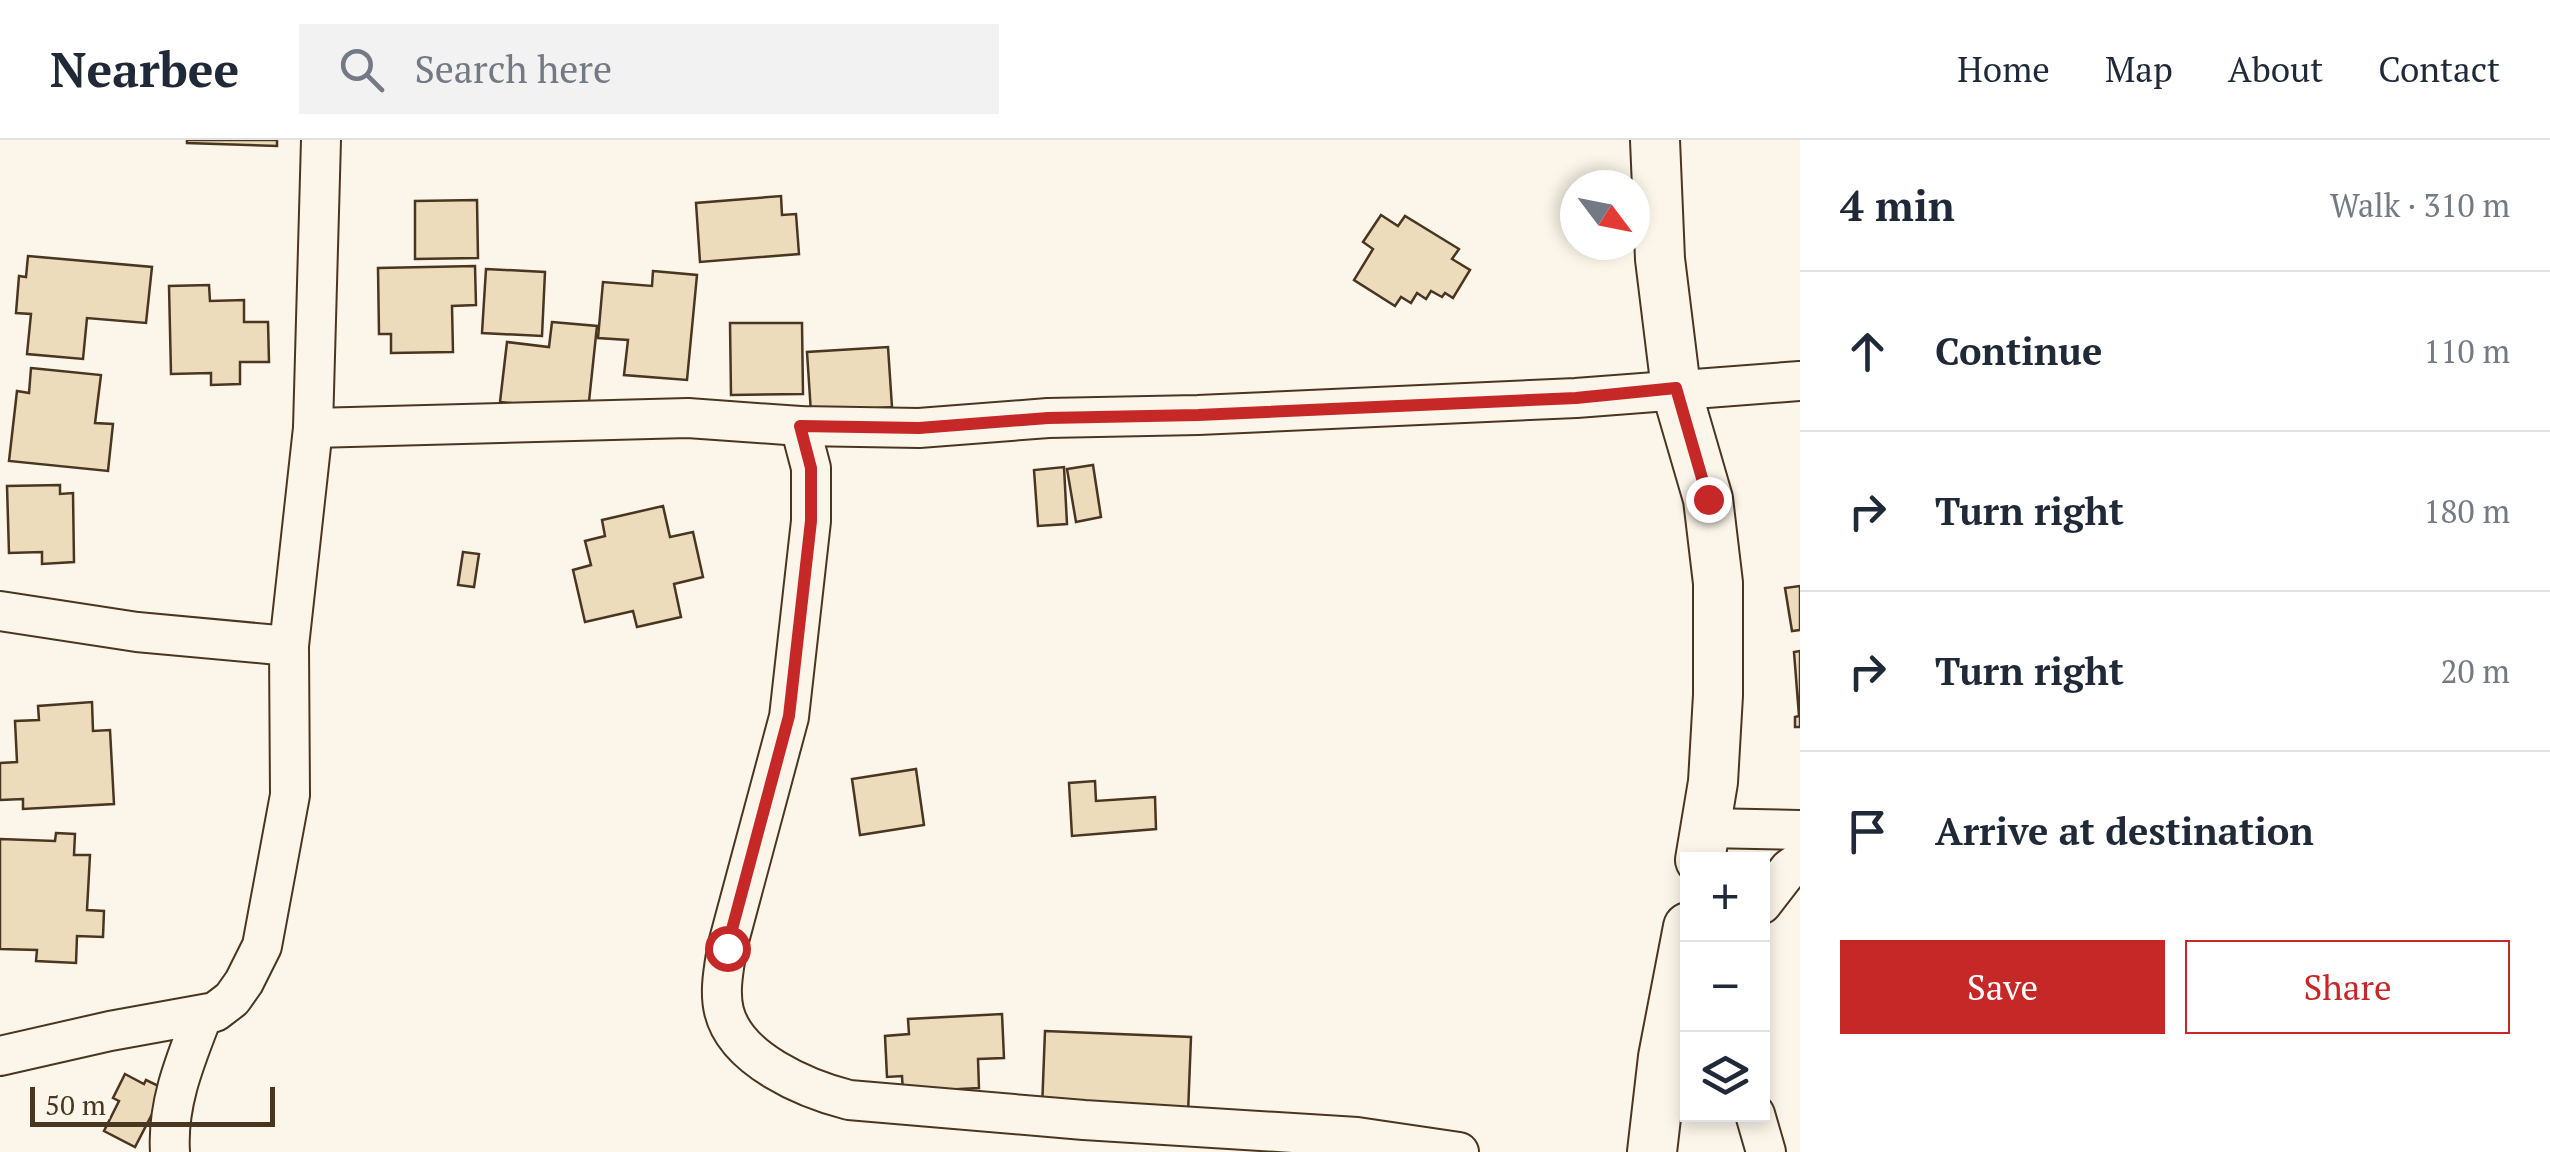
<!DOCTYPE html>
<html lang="en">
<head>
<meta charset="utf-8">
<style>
	body { margin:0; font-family:"PT Serif",serif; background:#f2f2f3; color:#1f2937 }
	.controls { position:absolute; right:30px; bottom:30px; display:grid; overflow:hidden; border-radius:0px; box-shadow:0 5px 15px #0003 }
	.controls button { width:90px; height:90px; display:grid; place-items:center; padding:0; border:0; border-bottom:2px solid #e0e1e3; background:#fff; color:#1f2937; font:50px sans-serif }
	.compass { position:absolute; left:1560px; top:30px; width:90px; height:90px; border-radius:50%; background:#fff; box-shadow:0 5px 15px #0003; rotate:122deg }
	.scale { position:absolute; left:30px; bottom:25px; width:245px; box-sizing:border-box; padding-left:10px; border:5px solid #4a3520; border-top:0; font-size:28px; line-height:35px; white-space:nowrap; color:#4a3520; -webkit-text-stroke:8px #fbf6e9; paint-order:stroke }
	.stop { position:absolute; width:30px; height:30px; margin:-22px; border:8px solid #c62828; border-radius:50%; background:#fff }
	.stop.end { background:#c62828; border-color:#fff; box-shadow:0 2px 10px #0008 }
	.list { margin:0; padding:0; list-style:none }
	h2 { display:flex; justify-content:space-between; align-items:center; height:130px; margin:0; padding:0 40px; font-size:42px }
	h2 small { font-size:32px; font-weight:400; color:#747a83 }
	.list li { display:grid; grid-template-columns:65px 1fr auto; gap:30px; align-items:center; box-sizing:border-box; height:160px; padding:0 40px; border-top:2px solid #e0e1e3 }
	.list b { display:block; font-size:38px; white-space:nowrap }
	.list em { font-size:32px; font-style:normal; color:#747a83 }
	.actions { display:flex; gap:20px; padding:30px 40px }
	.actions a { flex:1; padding:22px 0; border:2px solid #c62828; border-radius:0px; text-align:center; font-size:35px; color:#c62828 }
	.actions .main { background:#c62828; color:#fff }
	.icon { flex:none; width:55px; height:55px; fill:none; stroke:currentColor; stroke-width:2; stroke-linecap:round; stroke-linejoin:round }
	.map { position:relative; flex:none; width:1800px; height:1012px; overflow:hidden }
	header { display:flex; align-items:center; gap:60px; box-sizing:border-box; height:140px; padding:0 50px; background:#fff; border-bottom:2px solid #e0e1e3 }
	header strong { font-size:48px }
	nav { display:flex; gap:55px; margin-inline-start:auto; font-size:35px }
	.search { width:700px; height:90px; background:#f2f2f3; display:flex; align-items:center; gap:25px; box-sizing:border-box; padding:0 35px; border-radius:0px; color:#747a83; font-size:38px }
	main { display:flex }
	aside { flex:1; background:#fff }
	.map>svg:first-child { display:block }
	.building { fill:#ecdcbc; stroke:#4a3520; stroke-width:2.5 }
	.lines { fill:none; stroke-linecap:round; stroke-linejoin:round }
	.minor-casing { stroke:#4a3520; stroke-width:42 }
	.major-casing { stroke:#4a3520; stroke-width:52 }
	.minor { stroke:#fbf6e9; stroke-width:38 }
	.major { stroke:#fbf6e9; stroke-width:48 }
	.route { stroke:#c62828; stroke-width:12 }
</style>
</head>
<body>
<header>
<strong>Nearbee</strong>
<div class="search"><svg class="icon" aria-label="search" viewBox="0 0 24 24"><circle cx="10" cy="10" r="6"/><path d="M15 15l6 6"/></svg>Search here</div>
<nav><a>Home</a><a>Map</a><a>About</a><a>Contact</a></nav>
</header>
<main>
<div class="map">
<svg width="1800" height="1012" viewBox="0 0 1800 1012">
	<rect width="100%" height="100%" fill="#fbf6e9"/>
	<!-- building -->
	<g class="building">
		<path d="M187 0H277V6L187 3Z"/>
		<path d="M781 56 782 75 796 74 799 114 700 122 696 63Z"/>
		<path d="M477 60 478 118 415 119V61Z"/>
		<path d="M1381 75 1398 86 1405 76 1459 109 1452 119 1470 130 1453 158 1445 153 1442 157 1431 151 1426 159 1417 153 1411 163 1401 157 1395 166 1354 140 1373 109 1363 102Z"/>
		<path d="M28 116 152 127 146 183 87 178 83 219 27 214 31 174 16 173 19 136 26 137Z"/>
		<path d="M475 126 476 165 452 166 453 212 391 213V194H379L378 128Z"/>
		<path d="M486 129 545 132 542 196 482 193Z"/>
		<path d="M653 131 697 135 687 240 624 235 628 200 598 198 603 142 652 146Z"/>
		<path d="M209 145 210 161 244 160V182H268L269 222H240V244L211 245V233L171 234 169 146Z"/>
		<path d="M552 182 597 186 588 271 500 262 507 202 549 207Z"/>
		<path d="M730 183H802L803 254 731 255Z"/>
		<path d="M888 207 892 267 811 273 807 212Z"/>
		<path d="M31 228 101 235 95 283 113 284 108 331 9 321 17 251 29 253Z"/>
		<path d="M1093 325 1101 377 1076 382 1067 329Z"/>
		<path d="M1064 327 1067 384 1038 386 1034 330Z"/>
		<path d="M60 345V354L73 353 74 422 42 424V412L9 413 7 346Z"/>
		<path d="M663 366 670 397 693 392 703 437 674 444 681 477 637 487 633 471 585 482 573 430 591 425 585 401 605 396 602 380Z"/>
		<path d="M463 412 479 414 474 447 458 445Z"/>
		<path d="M1800 446V490L1792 491 1785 448Z"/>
		<path d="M1800 511V587H1795V577L1799 576 1794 512Z"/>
		<path d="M92 562 93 591 110 590 114 664 23 669V659L0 660V623L17 622 15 581 39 580 38 566Z"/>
		<path d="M916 629 924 685 860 695 852 639Z"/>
		<path d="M1095 641 1096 661 1155 657 1156 689 1072 696 1069 643Z"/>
		<path d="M56 693 75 694 74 715H90L87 770 104 771 103 797 77 796 76 823 36 821 37 810 0 809V699L55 701Z"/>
		<path d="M1002 874 1004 918 978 919 979 948 903 952 902 936 887 937 885 896 909 894 908 879Z"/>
		<path d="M1045 891 1191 897 1188 974 1042 969Z"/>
		<path d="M125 934 144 944 146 940 165 949 135 1007 104 991 119 961 113 958Z"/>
	</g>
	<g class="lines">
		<defs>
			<g id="minor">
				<path d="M800 286 811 328V381L789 577 727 808C724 828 719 851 724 871 736 920 806 949 849 960L1084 980 1357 997 1459 1012"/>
				<path d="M313 288 688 278 800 286 919 288 1048 278 1198 275 1576 258 1800 241"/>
				<path d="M0 471 137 492 289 506"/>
				<path d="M1705 688 1800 690"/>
				<path d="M1762 764 1789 729 1800 721"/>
				<path d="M0 916 110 891 215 872 232 859 244 842 262 806 290 655 289 506 313 288 321 0"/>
				<path d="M1755 974 1766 1012"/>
				<path d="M170 1012C167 964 185 921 202 877"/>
			</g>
			<g id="major">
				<path d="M1655 0 1660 119 1676 249 1708 359 1718 443V555L1713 642 1700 720"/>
				<path d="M1652 1012 1663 917 1688 787"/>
			</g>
		</defs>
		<!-- minor casing -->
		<use href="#minor" class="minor-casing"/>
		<!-- major casing -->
		<use href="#major" class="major-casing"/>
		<!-- minor -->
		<use href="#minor" class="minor"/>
		<!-- major -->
		<use href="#major" class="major"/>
	</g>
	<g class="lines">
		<!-- route -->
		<path class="route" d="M727 808 789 576 811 381V328L800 286 919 288 1048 278 1198 275 1576 258 1676 248 1708 359"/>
	</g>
</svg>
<div class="controls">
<button>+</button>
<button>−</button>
<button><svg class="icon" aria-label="layers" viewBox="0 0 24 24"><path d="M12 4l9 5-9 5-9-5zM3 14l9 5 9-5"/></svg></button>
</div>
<svg class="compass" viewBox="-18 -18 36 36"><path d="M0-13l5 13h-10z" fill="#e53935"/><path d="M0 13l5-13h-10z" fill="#747a83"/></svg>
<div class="scale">50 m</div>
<div class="stop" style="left:727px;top:808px"></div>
<div class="stop end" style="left:1708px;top:359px"></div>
</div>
<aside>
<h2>4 min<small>Walk · 310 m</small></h2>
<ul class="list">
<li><svg class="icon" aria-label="ahead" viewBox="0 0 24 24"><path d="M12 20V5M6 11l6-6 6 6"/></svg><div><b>Continue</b></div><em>110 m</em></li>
<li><svg class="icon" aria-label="right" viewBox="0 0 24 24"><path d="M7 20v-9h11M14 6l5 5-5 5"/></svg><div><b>Turn right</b></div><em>180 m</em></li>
<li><svg class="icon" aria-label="right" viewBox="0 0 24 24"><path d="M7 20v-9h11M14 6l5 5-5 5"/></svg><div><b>Turn right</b></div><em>20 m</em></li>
<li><svg class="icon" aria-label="arrive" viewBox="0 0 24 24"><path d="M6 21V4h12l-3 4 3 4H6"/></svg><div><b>Arrive at destination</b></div></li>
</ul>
<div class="actions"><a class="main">Save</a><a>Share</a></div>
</aside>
</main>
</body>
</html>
